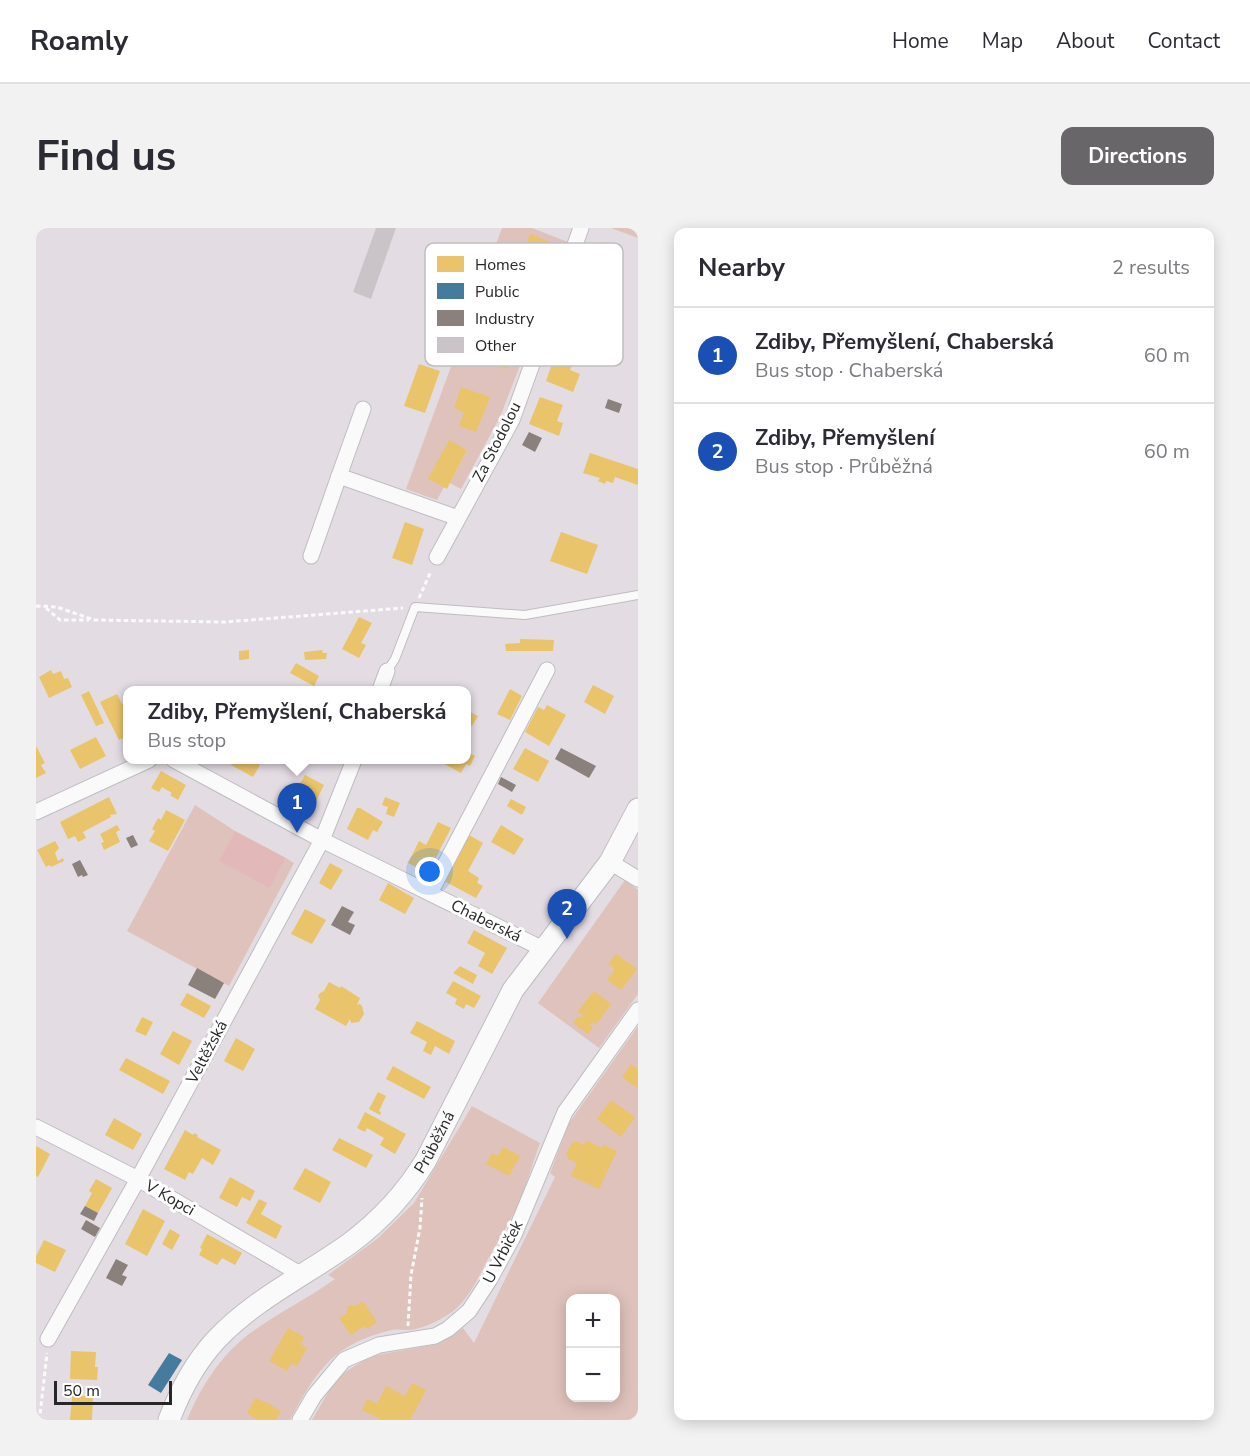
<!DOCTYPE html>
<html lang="en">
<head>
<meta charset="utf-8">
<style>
	body { margin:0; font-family:"Nunito Sans",sans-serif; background:#f2f2f3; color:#2b2b33 }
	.controls { position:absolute; right:18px; bottom:18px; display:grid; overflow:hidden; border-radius:12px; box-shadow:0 3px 15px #0003 }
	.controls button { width:54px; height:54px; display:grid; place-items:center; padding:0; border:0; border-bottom:2px solid #e1e1e2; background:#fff; color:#2b2b33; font:30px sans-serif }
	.scale { position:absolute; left:18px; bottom:15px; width:118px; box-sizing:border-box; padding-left:6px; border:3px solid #272727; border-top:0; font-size:16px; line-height:21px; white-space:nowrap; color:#272727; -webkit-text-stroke:4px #fff; paint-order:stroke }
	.you { position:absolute; left:394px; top:644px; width:21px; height:21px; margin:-15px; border:4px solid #fff; border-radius:50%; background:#1a73e8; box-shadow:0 0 0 9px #1a73e833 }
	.badge { display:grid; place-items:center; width:39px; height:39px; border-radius:50%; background:#696669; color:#fff; font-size:20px; font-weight:700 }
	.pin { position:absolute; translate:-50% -50px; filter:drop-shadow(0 2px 3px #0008) }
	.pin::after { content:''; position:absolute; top:32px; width:21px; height:18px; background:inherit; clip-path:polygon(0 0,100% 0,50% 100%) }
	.popup { position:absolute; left:87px; top:458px; width:348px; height:78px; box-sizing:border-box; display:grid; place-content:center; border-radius:12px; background:#fff; filter:drop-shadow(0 2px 4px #0005); font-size:20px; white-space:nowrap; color:#7c7c81 }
	.popup b { font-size:22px; color:#2b2b33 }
	.popup::after { content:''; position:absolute; left:50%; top:100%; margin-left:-12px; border:12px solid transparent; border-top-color:#fff }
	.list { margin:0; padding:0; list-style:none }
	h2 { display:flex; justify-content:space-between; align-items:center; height:78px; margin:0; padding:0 24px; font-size:26px }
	h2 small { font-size:20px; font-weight:400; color:#7c7c81 }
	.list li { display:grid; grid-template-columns:39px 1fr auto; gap:18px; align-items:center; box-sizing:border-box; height:96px; padding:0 24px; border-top:2px solid #e1e1e2 }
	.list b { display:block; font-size:22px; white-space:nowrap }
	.list p { margin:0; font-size:20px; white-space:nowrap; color:#7c7c81 }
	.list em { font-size:20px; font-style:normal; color:#7c7c81 }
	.map { position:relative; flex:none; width:602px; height:1192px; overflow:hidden; border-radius:12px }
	header { display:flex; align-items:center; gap:36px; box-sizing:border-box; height:84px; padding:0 30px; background:#fff; border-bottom:2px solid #e1e1e2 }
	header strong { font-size:28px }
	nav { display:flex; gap:33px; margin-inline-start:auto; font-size:21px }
	.intro { display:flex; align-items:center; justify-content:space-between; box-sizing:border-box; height:144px; padding:0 36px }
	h1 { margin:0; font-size:42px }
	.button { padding:15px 27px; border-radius:12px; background:#696669; color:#fff; font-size:21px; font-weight:700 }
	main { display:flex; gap:36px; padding:0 36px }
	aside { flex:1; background:#fff; border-radius:12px; box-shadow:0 3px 15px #0003 }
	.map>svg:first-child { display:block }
	.green { fill:#dfc2bb; fill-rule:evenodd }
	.pitch { fill:#e3b8b9 }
	.homes { fill:#e9c46a }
	.public { fill:#457b9d }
	.industry { fill:#8a817c }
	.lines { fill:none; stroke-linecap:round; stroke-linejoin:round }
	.stream { stroke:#9de195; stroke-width:4.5 }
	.building { fill:#cac4c9 }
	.lane-casing { stroke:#bebdbf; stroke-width:10 }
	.street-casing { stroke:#bebdbf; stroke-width:17 }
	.secondary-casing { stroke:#bebdbf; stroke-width:23 }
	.path { stroke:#fbfafb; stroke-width:3; stroke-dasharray:4.5 3; stroke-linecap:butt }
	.lane { stroke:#fbfafb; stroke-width:8 }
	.street { stroke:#fbfafb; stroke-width:15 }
	.secondary { stroke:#fbfafb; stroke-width:21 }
	.labels { text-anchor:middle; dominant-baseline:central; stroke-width:6; stroke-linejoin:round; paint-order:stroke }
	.street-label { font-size:16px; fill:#272727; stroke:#fff }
	.key { fill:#fff; stroke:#bebebe; stroke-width:1.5 }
	.key-label { font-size:16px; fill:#272727 }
</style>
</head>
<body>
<header>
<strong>Roamly</strong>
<nav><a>Home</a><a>Map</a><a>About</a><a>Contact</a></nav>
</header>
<div class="intro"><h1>Find us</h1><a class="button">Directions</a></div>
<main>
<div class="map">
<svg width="602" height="1192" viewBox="0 0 602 1192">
	<rect width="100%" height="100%" fill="#e4dce3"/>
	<!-- green -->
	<g class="green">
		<path d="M466 0H496L532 14 464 189 425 261 414 255 431 222 413 213 408 259 401 272 370 261Z"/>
		<path d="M575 0H602V10Z"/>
		<path d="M159 577 199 603 184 633 234 661 250 630 258 635 193 758 91 703Z"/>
		<path d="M589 652 602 662V766L563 820 502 775Z"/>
		<path d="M602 798V1190L600 1192H276L300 1151 317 1139 335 1128 402 1116 427 1100 438 1115 519 949 514 945 533 895ZM534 1070H580V1170H534Z"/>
		<path d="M436 878 504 915C497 934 491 956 483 975 474 994 462 1013 452 1031 442 1050 433 1071 416 1084 404 1092 389 1100 374 1102 368 1102 362 1101 356 1102 297 1116 281 1142 254 1192H151C164 1160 185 1127 213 1106 240 1086 271 1071 299 1051L292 1047 341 1011 378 975Z"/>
	</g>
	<!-- pitch -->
	<path class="pitch" d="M199 603 250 630 234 661 183 633Z"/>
	<!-- homes -->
	<g class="homes">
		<path d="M494 6 517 15 504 48 481 40Z"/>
		<path d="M565 14 586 22 574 55 551 46Z"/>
		<path d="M470 56 496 66 488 88 462 78Z"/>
		<path d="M540 76 563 85 561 90 584 98 577 118 544 106 548 97 533 92Z"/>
		<path d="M445 101 480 114 470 141 435 127Z"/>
		<path d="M525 114 543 121 534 142 544 146 537 164 510 153 517 133 520 135 521 131 519 130Z"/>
		<path d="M383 136 404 143 389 185 368 178Z"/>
		<path d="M425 159 454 169 440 204 423 198 428 184 418 180Z"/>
		<path d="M504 169 527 177 521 193 527 195 523 208 493 196Z"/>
		<path d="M413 212 431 222 411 261 392 251Z"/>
		<path d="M554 225 602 241V257L579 249 577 255 570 253 569 256 562 253 564 250 547 245Z"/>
		<path d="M369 294 388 301 376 337 356 330Z"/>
		<path d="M525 304 562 317 551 346 514 333Z"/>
		<path d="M323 389 336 395 325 415 330 417 323 430 306 421Z"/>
		<path d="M484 411 518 412 517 423H470L469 416 484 415Z"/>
		<path d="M213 422V431L203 432V423Z"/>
		<path d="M286 422 287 425H291L290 431 269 432 268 424Z"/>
		<path d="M260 435 283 448 278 458 254 445Z"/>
		<path d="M15 442 17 446 25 443 28 451 32 450 36 459 13 470 3 449Z"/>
		<path d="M557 457 578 468 569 486 548 474Z"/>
		<path d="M474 461 486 468 474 492 461 486Z"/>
		<path d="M53 463 68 495 60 498 45 467Z"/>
		<path d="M81 466 86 476 92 474V513L89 509 83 512 64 474Z"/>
		<path d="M511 477 530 487 513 518 489 504 502 479 508 482Z"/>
		<path d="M430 482 442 488 436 498 430 495Z"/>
		<path d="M60 509 70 528 44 541 34 522Z"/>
		<path d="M0 518 9 535 5 537 10 545 0 550Z"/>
		<path d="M489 520 513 533 502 554 477 541Z"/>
		<path d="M430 523 439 528 434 538 430 536 425 545 401 532H430Z"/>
		<path d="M198 532H217L224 537 217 549 195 537Z"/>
		<path d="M125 543 150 557 142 572 134 567 136 565 126 559 123 564 115 560Z"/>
		<path d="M269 547 288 557 275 583 255 572Z"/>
		<path d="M73 569 81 586 74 587 75 589 47 604 50 610 42 614 39 608 32 611 24 594Z"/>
		<path d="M349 569 364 575 358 589 350 586 352 579 346 577Z"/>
		<path d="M475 571 490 579 486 587 471 578Z"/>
		<path d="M321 580H324L347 594 341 604 337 602 332 612 311 601Z"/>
		<path d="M130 582 149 592 132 623 113 613 119 603 116 601 122 590 125 592Z"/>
		<path d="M402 594 415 600 392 645 372 635 383 613 390 617Z"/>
		<path d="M81 597 84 602 80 604 84 614 68 622 65 615 68 614 64 606Z"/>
		<path d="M465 597 488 611 478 627 455 614Z"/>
		<path d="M433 607 447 615 432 643 443 650 441 655 447 658 440 670 408 653Z"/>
		<path d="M19 613 23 620 19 625 22 633 27 630 28 633 15 639 14 637 10 639 1 622Z"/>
		<path d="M294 635 307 642 295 662 283 655Z"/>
		<path d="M352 655 378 670 369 686 343 672Z"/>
		<path d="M269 681 290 692 276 716 255 706Z"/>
		<path d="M438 702 471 720 456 746 442 738 449 725 431 715Z"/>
		<path d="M580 726 601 741 585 762 571 752 579 741 572 736Z"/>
		<path d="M424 738 441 747 437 756 417 745Z"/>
		<path d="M417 753 445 768 438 780 430 776 428 781 419 776 421 771 410 765Z"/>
		<path d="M293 754 304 760 305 758 324 770 321 777 324 776 326 778 328 786 323 794 315 795 314 791 310 798 279 781 284 772 282 768 284 765 288 763Z"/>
		<path d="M558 763 575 776 560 797 557 794 554 797 557 799 552 806 537 795 542 788 545 790 547 787 542 783Z"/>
		<path d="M151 765 175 778 168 790 144 777Z"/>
		<path d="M106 789 117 794 110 808 99 803Z"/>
		<path d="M381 793 419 813 413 826 399 818 395 827 387 823 391 814 374 805Z"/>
		<path d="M137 803 156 813 143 837 124 826Z"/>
		<path d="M200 810 219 821 207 843 188 833Z"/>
		<path d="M90 830 134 853 127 866 83 842Z"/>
		<path d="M595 836 602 841V861L586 849Z"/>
		<path d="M357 838 395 859 388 871 350 851Z"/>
		<path d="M342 864 350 868 343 883 345 884 344 887 333 881Z"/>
		<path d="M575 872 599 889 585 909 561 891Z"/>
		<path d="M329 884 370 906 359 926 344 917 348 910 331 900 329 904 321 900Z"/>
		<path d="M78 890 106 906 97 922 69 907Z"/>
		<path d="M149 902 157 907 158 905 162 907 161 909 185 922 177 937 166 930 157 946 153 944 149 952 128 941Z"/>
		<path d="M303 910 337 927 330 940 296 922Z"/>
		<path d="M550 912 566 920 568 917 581 923 563 961 535 948 541 935 532 931 530 926 536 915 541 913 548 917Z"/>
		<path d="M0 918 14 926 2 949 0 948Z"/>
		<path d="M467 919 484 928 473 948 450 936 456 925 462 928Z"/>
		<path d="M269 940 295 954 284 975 257 961Z"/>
		<path d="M194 949 219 963 214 973 206 969 201 979 183 970Z"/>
		<path d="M60 951 76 960 62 985 49 978 56 965 53 963Z"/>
		<path d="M223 971 231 975 225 986 246 998 240 1011 210 995Z"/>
		<path d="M107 981 129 993 111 1028 89 1016Z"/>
		<path d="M134 1001 144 1007 136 1022 126 1016Z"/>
		<path d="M171 1006 206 1025 199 1037 186 1030 181 1037 163 1027 166 1021 164 1020Z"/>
		<path d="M8 1012 30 1022 19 1044 0 1035V1028Z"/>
		<path d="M327 1073 341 1094 331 1101 328 1098 315 1107 303 1090 311 1085V1079L314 1077 319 1078Z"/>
		<path d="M252 1100 268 1109 265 1116 271 1120 261 1138 255 1135 251 1143 233 1133Z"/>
		<path d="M35 1123 60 1124 59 1139H62L61 1152 34 1151Z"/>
		<path d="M376 1155 390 1162 374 1192H346L326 1182 331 1171 341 1176 350 1158 369 1168Z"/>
		<path d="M36 1168H57L56 1192H34Z"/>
		<path d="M219 1170 236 1177V1178L245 1183 240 1192H221L211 1185Z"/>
	</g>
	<!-- public -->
	<path class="public" d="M133 1125 146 1132 125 1165 112 1157Z"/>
	<!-- industry -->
	<g class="industry">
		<path d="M572 171 586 176 583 185 569 180Z"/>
		<path d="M493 204 506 210 499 224 486 217Z"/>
		<path d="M525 520 560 538 553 550 519 531Z"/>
		<path d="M465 549 480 557 476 564 462 556Z"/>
		<path d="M97 607 102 617 95 620 90 610Z"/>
		<path d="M44 632 52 647 47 649 46 647 42 649 36 636Z"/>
		<path d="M306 678 318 684 312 694 319 697 314 707 295 697Z"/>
		<path d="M161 740 188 755 179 771 152 757Z"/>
		<path d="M49 978 62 985 58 993 44 986Z"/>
		<path d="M50 992 64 1000 59 1009 45 1001Z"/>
		<path d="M80 1031 92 1037 86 1047 91 1049 86 1058 70 1050Z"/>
	</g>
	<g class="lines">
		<!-- stream -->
		<path class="stream" d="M601 1192 602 1190"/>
	</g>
	<!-- building -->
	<path class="building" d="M340 0H360L335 71 317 64Z"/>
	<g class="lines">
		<defs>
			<path id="lane" d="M351 443 359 431 379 379 489 387 602 367"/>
			<g id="street">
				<path d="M327 181 303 248 422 290"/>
				<path d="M275 328 303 248"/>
				<path d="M401 329 476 192 545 0"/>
				<path d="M344 462 351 443"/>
				<path d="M138 532 286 612 507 721"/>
				<path d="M0 584 113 532"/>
				<path d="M574 634 602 651"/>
				<path d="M394 665 511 442"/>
				<path d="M0 899 102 951 264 1046"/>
				<path d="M12 1111 102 951 286 612 318 532"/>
				<path d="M264 1192 278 1168 308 1132 343 1117 399 1108 412 1101 433 1083 454 1051 478 1007 529 884 602 782"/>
			</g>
			<g id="secondary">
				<path id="s1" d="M133 1192C144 1163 158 1136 179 1113 217 1072 268 1048 313 1016 344 993 370 965 390 932L477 762 574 634 602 581"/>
			</g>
		</defs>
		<!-- lane casing -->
		<use href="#lane" class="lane-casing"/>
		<!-- street casing -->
		<use href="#street" class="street-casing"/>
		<!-- secondary casing -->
		<use href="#secondary" class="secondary-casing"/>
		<!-- path -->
		<g class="path">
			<path d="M383 370 395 343"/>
			<path d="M0 378 21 379 58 392 189 394 367 380"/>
			<path d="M10 380 24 392H53"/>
			<path d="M372 1098 375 1047 384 1000 386 970"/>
			<path d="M1 1192 4 1187 11 1125"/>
		</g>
		<!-- lane -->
		<use href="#lane" class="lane"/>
		<!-- street -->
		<use href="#street" class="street"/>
		<!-- secondary -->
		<use href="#secondary" class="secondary"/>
	</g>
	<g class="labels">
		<!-- street labels -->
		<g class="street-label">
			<text transform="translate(461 214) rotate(-63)">Za Stodolou</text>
			<text transform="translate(450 693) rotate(26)">Chaberská</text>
			<text transform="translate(171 824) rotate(-62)">Veltěžská</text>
			<text stroke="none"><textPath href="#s1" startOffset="392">Průběžná</textPath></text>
			<text transform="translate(134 970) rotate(30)">V Kopci</text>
			<text transform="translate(467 1024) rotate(-63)">U Vrbiček</text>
		</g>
	</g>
	<!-- legend -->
	<rect x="389" y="15" width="198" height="123" rx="9" class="key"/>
	<rect x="401" y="28" width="27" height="16" fill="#e9c46a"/>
	<rect x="401" y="55" width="27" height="16" fill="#457b9d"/>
	<rect x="401" y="82" width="27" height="16" fill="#8a817c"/>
	<rect x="401" y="109" width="27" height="16" fill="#cac4c9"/>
	<g class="key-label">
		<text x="439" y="42">Homes</text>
		<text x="439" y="69">Public</text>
		<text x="439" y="96">Industry</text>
		<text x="439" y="123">Other</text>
	</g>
</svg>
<div class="controls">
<button>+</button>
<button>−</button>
</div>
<div class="scale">50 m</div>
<div class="you"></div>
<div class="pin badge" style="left:261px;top:605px;background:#1a4fb4">1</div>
<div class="popup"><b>Zdiby, Přemyšlení, Chaberská</b>Bus stop</div>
<div class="pin badge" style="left:531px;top:711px;background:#1a4fb4">2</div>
</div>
<aside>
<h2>Nearby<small>2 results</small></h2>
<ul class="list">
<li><span class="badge" style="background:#1a4fb4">1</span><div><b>Zdiby, Přemyšlení, Chaberská</b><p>Bus stop · Chaberská</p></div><em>60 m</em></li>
<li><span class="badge" style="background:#1a4fb4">2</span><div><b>Zdiby, Přemyšlení</b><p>Bus stop · Průběžná</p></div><em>60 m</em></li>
</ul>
</aside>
</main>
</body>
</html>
